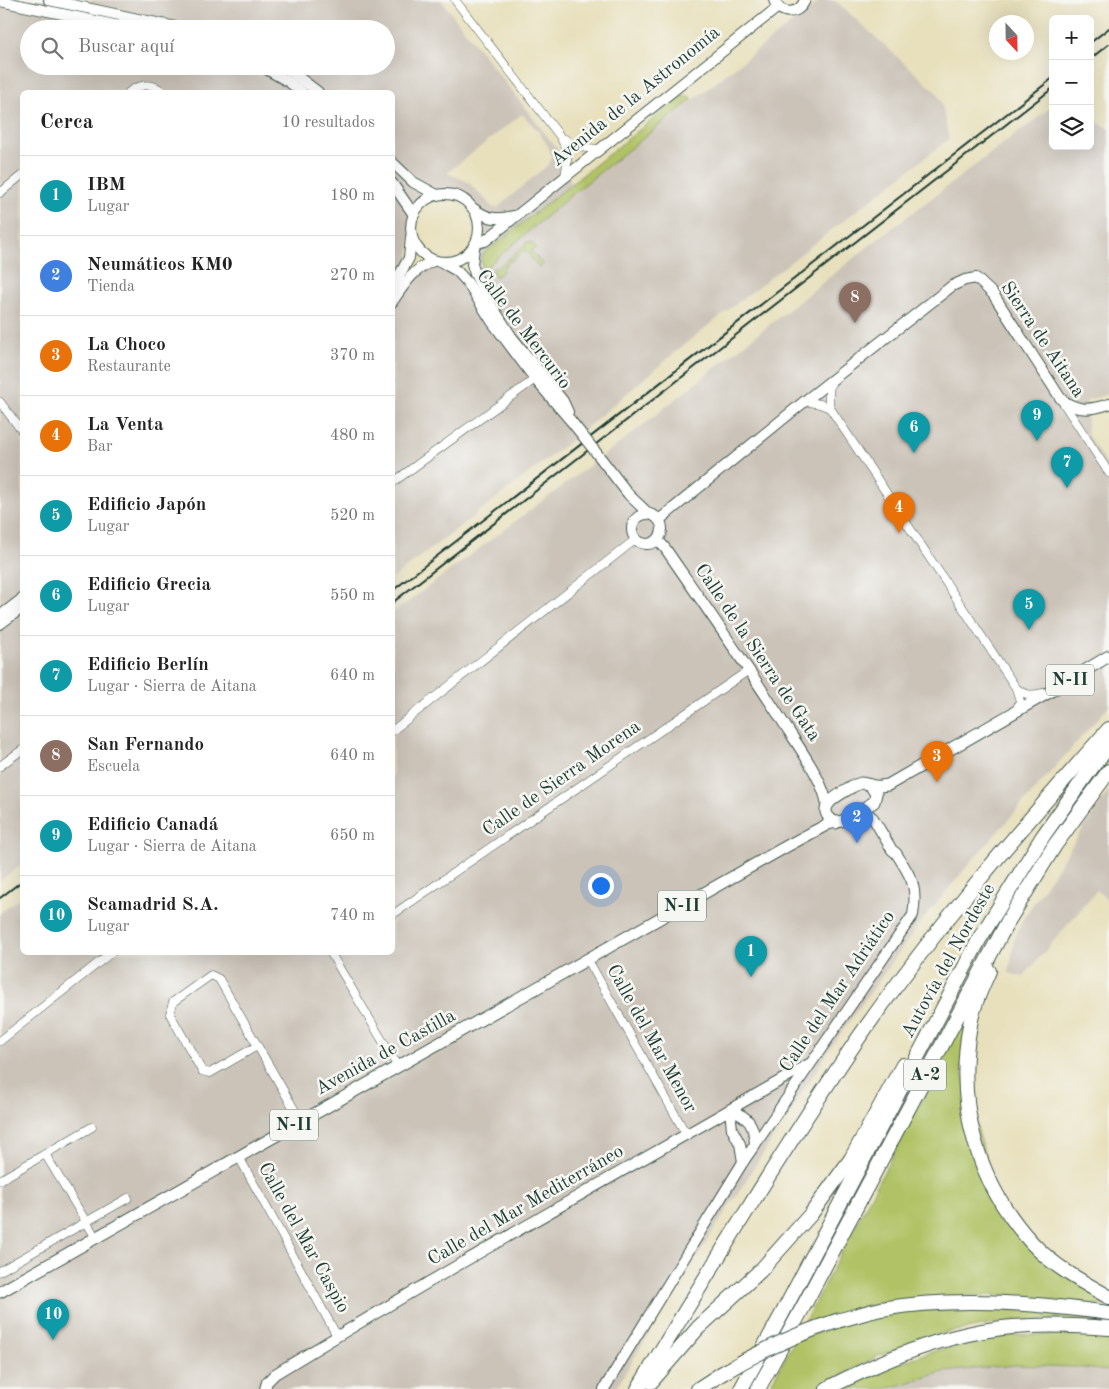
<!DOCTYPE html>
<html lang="es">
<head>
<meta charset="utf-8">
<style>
	body { margin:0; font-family:"Old Standard TT",serif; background:#f2f2f2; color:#222 }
	.controls { position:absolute; right:15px; top:15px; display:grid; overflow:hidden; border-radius:8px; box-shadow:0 5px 20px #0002 }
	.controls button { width:45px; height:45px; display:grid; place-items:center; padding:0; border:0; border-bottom:1px solid #e0e0e0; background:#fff; color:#222; font:25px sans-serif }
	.compass { position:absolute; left:989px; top:15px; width:45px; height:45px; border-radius:50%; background:#fff; box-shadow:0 5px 20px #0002; rotate:158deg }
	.you { position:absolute; left:600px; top:885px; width:18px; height:18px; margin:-12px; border:4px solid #fff; border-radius:50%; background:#1a73e8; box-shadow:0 0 0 8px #1a73e833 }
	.badge { display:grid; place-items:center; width:32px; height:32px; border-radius:50%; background:#ea580c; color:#fff; font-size:16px; font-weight:700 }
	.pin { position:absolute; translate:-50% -41px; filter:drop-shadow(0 1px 2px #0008) }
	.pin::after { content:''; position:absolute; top:26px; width:18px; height:15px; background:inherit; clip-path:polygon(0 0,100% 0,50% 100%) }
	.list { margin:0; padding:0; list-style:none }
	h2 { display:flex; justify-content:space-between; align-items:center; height:65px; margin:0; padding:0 20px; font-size:21px }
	h2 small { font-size:16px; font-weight:400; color:#767676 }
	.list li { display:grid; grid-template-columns:32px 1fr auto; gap:15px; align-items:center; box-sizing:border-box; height:80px; padding:0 20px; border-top:1px solid #e0e0e0 }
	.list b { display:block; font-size:19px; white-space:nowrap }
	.list p { margin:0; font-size:16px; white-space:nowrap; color:#767676 }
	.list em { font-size:16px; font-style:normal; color:#767676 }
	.icon { flex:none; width:28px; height:28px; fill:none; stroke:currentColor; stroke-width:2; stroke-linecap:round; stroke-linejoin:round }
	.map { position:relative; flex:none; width:1109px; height:1389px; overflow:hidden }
	.search { position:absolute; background:#fff; box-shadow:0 5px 20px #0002; left:20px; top:20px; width:375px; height:55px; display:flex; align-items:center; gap:12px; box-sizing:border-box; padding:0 18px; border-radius:28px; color:#767676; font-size:19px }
	.panel { position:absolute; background:#fff; box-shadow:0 5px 20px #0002; left:20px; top:90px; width:375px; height:865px; border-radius:8px }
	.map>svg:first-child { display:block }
	.industrial { fill:#cbc3b8; fill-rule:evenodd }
	.green { fill:#b0c265; stroke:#68804c }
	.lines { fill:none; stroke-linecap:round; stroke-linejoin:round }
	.street-casing { stroke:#3d5548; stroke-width:9 }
	.secondary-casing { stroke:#3d5548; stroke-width:12 }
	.primary-casing { stroke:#3d5548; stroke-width:13 }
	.highway-casing { stroke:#3d5548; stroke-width:16 }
	.street { stroke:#fff; stroke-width:8 }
	.secondary { stroke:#fff; stroke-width:10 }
	.primary { stroke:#fff; stroke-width:11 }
	.highway { stroke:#fff; stroke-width:14 }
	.rail { stroke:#1f3d34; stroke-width:2 }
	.secondary-bridge-casing { stroke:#3d5548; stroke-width:12; stroke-linecap:butt }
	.highway-bridge-casing { stroke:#3d5548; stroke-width:16; stroke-linecap:butt }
	.secondary-bridge { stroke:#fff; stroke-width:10 }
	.highway-bridge { stroke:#fff; stroke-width:14 }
	.labels { text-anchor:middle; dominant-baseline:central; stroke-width:5; stroke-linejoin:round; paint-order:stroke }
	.shield { fill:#f6f6f2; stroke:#60746d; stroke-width:1 }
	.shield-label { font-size:18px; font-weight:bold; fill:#1f3d34 }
	.street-label { font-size:19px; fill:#1f3d34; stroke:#f6f6f2 }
</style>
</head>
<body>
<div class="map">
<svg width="1109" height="1389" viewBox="0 0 1109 1389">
	<rect width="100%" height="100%" fill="#f6f6f2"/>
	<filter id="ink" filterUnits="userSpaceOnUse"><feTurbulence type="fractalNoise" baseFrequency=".02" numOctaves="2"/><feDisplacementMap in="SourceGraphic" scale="10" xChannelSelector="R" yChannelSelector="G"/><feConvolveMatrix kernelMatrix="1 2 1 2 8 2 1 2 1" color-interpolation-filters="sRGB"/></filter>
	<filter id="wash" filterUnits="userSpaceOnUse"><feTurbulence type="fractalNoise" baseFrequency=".0096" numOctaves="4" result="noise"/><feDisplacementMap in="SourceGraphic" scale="20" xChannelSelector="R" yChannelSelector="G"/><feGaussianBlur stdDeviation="1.12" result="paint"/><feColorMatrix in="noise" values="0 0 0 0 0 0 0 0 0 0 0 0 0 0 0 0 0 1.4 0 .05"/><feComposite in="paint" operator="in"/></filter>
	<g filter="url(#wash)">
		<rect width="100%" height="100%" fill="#e8e0bc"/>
		<!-- industrial -->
		<g class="industrial">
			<path d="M0 0H441L558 150 575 192 819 2 822 0H832L838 3 937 93 942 105 949 139 691 339 573 439 393 578V302L433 261 443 263 511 336 475 274 477 243 480 228 478 217 474 209 467 202 459 197 450 194 437 195 428 199 420 205 414 214 411 223 409 258 393 288 392 92H22V599L0 616ZM29 29H386V66H29ZM522 114 538 131 548 146 551 154V159L549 164 497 208 492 207 486 200 468 182 447 173Z"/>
			<path d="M1053 106V146H1090V119L1109 128V394L1087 400V434L1109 468V706L969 864 921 922 833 1044 679 1285 615 1389H0V913L22 896V952H392L393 613 628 437 874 242Z"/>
			<path d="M22 608V864L0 881V624Z"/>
			<path d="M1109 790V902L1097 890 1023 977 1009 973 1014 941 1023 919Z"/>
			<path d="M1015 1365 1075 1367 1109 1371V1389H887L943 1372Z"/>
		</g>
		<!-- green -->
		<g class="green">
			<path d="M682 96H689L693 99 575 192 484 269 481 260 482 255Z"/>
			<path d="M527 242 532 243 536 247 531 251 543 265 539 268 525 250 502 268 504 270 496 277 493 273V269L495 267 497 268 526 245 525 243Z"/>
			<path d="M972 1005 961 1068 1000 1211 1109 1301V1306L1002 1295 951 1296 889 1302 847 1311 803 1325Z"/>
			<path d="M964 1308 1045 1311 1109 1318V1323L1067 1319 1016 1320 943 1333 878 1356 832 1380 819 1389H768L795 1340 861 1318 906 1311Z"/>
			<path d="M1088 1334 1109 1336V1371L1075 1367 1015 1365 943 1372 887 1389H842L877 1370 938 1350 1015 1335Z"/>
		</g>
	</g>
	<g filter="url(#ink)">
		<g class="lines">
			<defs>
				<g id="street">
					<path d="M455 0 559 135C570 153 568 157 565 177"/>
					<path d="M129 92C140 84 153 82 163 92"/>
					<path d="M565 139C575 148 586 148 599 149"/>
					<path d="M0 193 22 175"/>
					<path d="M832 380C828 390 828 398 830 408L1016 688 1020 701 1016 711"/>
					<path d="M805 401 820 404 830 408"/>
					<path d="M1062 401 1109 473"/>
					<path d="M0 402 22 431"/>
					<path d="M392 483 535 379"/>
					<path d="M1016 688C1024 695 1031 696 1042 693"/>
					<path d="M392 731 636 539"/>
					<path d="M0 766 22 750"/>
					<path d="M392 915 749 670"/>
					<path d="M330 952 398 1067"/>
					<path d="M588 960 686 1134"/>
					<path d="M0 1041 112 952"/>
					<path d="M257 1046 210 1073 202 1071 170 1014 173 1002 211 975 219 979 301 1121"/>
					<path d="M45 1154 96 1238"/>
					<path d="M239 1157 337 1336"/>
					<path d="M0 1180 92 1127"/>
					<path d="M0 1271 128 1198"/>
				</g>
				<g id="secondary">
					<path d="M49 0 185 29"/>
					<path d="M774 0C780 16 799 15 805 0"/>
					<path d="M0 1 134 29"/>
					<path d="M261 66 289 82 302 92"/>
					<path d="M281 66 293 73 318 92"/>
					<path d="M392 162 413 182 437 195"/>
					<path d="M392 183 414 215"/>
					<circle cx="445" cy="228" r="34"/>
					<path d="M474 209C488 219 496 220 513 216"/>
					<path d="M477 243 485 241 778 7"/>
					<path d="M474 248 472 264 475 274 488 300 511 336 563 401 568 412"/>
					<path d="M443 263 457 271 467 282 493 323 535 379 571 421"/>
					<path d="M392 288 409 258 411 237"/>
					<path d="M392 302C404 285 413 269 433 261"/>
					<path d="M602 460 629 495 649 514"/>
					<circle cx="647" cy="529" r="15"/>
					<path d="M659 520 805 401 952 286 965 280 976 278 993 294 1061 399C1077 412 1091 410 1109 404"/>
					<path d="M658 540 665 548C705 606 745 663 783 722 796 743 825 782 827 806"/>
					<path d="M0 616 22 599"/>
					<path d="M0 624 22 608"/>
					<path d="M743 1162 740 1144 732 1129 730 1110C749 1117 754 1124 755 1145"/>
					<path d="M265 1389 267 1382 275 1374C451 1266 631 1167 809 1064"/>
					<path d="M604 1389 743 1162 913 915C918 885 911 877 896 853L892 850 873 818 868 814 860 812"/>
				</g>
				<g id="primary">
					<path d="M836 823C813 809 835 797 847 790 851 788 856 784 861 783 866 783 871 786 876 786 880 787 884 785 888 785L1053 690 1109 656"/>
					<path d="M0 1292 789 845 828 824 846 820 874 802 876 794 870 785"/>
				</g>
				<g id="highway">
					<path d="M989 971C981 989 973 1006 970 1025 955 1104 977 1183 1032 1243 1053 1266 1082 1282 1109 1297"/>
					<path d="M837 1321C852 1317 867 1312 881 1309 957 1296 1033 1303 1109 1313"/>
					<path d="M651 1382 698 1328 761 1270 811 1214 851 1159 903 1065"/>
					<path d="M638 1389C708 1273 779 1156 855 1043 932 932 1019 830 1109 729"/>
					<path d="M698 1389 721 1374"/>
					<path d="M741 1389 782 1314 980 938 1043 836 1095 763 1109 747"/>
					<path d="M758 1389 795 1322 1008 921 1055 845 1109 771"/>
					<path d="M827 1389C838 1382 850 1377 861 1372 905 1351 954 1334 1002 1328 1038 1324 1074 1325 1109 1328"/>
				</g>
			</defs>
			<!-- street casing -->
			<use href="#street" class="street-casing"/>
			<!-- secondary casing -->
			<use href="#secondary" class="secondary-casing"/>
			<!-- primary casing -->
			<use href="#primary" class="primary-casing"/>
			<!-- highway casing -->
			<use href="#highway" class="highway-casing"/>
			<!-- street -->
			<use href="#street" class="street"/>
			<!-- secondary -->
			<use href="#secondary" class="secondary"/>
			<!-- primary -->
			<use href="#primary" class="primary"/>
			<!-- highway -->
			<use href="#highway" class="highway"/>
			<!-- rail -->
			<g class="rail">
				<path d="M1090 43 1109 28"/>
				<path d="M1090 59 1109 44"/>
				<path d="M392 591 1053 78"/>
				<path d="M392 603 1053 88"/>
				<path d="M0 898 22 881"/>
			</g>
			<defs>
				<path id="secondary-bridge" d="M571 421 602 460"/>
				<path id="highway-bridge" d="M721 1374C758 1352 796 1334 837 1321"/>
			</defs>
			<!-- secondary-bridge casing -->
			<use href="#secondary-bridge" class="secondary-bridge-casing"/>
			<!-- highway-bridge casing -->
			<use href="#highway-bridge" class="highway-bridge-casing"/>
			<!-- secondary-bridge -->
			<use href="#secondary-bridge" class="secondary-bridge"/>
			<!-- highway-bridge -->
			<use href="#highway-bridge" class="highway-bridge"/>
		</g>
	</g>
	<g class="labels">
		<!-- shield labels -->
		<g class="shield">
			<rect x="1046" y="664.5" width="48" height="31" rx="4"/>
			<rect x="658" y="890.5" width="48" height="31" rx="4"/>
			<rect x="904" y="1059.5" width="42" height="31" rx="4"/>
			<rect x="270" y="1109.5" width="48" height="31" rx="4"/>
		</g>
		<g class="shield-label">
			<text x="1070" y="680">N-II</text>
			<text x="682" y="906">N-II</text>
			<text x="925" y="1075">A-2</text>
			<text x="294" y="1125">N-II</text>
		</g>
		<!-- street labels -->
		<g class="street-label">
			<text transform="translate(636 97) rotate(-39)">Avenida de la Astronomía</text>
			<text transform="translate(523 330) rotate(53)">Calle de Mercurio</text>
			<text transform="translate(1042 340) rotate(56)">Sierra de Aitana</text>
			<text transform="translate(757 653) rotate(56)">Calle de la Sierra de Gata</text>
			<text transform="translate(562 779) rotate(-35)">Calle de Sierra Morena</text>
			<text transform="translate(949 961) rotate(-61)">Autovía del Nordeste</text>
			<text transform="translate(838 992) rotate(-56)">Calle del Mar Adriático</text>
			<text transform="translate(651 1039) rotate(61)">Calle del Mar Menor</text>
			<text transform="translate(386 1053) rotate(-29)">Avenida de Castilla</text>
			<text transform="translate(526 1206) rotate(-30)">Calle del Mar Mediterráneo</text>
			<text transform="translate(303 1238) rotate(61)">Calle del Mar Caspio</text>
		</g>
	</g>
</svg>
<div class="controls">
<button>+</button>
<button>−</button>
<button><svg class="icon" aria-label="layers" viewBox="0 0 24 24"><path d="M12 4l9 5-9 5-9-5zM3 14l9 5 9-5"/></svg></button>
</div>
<svg class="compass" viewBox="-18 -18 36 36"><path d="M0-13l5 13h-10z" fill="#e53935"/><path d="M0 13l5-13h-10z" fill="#767676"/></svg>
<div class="you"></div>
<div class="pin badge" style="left:751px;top:977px;background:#0f9aa8">1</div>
<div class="pin badge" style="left:857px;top:843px;background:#3f7fe0">2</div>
<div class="pin badge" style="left:937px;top:782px;background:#e8710a">3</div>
<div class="pin badge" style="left:899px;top:533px;background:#e8710a">4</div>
<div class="pin badge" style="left:1029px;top:630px;background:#0f9aa8">5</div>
<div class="pin badge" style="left:914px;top:453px;background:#0f9aa8">6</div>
<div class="pin badge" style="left:1067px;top:488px;background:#0f9aa8">7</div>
<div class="pin badge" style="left:855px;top:323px;background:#8d6e63">8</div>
<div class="pin badge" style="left:1037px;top:441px;background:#0f9aa8">9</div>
<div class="pin badge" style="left:53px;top:1340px;background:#0f9aa8">10</div>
<div class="search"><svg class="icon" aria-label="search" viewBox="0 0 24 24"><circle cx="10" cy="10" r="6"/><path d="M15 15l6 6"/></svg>Buscar aquí</div>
<section class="panel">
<h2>Cerca<small>10 resultados</small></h2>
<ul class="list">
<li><span class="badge" style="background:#0f9aa8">1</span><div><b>IBM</b><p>Lugar</p></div><em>180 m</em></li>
<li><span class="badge" style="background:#3f7fe0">2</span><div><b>Neumáticos KM0</b><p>Tienda</p></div><em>270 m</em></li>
<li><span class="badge" style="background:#e8710a">3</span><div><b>La Choco</b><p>Restaurante</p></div><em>370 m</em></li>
<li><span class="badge" style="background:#e8710a">4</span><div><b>La Venta</b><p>Bar</p></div><em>480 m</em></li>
<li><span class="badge" style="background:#0f9aa8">5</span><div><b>Edificio Japón</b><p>Lugar</p></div><em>520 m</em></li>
<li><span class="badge" style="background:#0f9aa8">6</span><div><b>Edificio Grecia</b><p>Lugar</p></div><em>550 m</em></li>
<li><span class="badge" style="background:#0f9aa8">7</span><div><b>Edificio Berlín</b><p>Lugar · Sierra de Aitana</p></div><em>640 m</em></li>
<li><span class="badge" style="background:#8d6e63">8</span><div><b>San Fernando</b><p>Escuela</p></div><em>640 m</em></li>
<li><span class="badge" style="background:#0f9aa8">9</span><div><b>Edificio Canadá</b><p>Lugar · Sierra de Aitana</p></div><em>650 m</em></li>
<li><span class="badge" style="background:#0f9aa8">10</span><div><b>Scamadrid S.A.</b><p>Lugar</p></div><em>740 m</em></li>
</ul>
</section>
</div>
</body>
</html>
